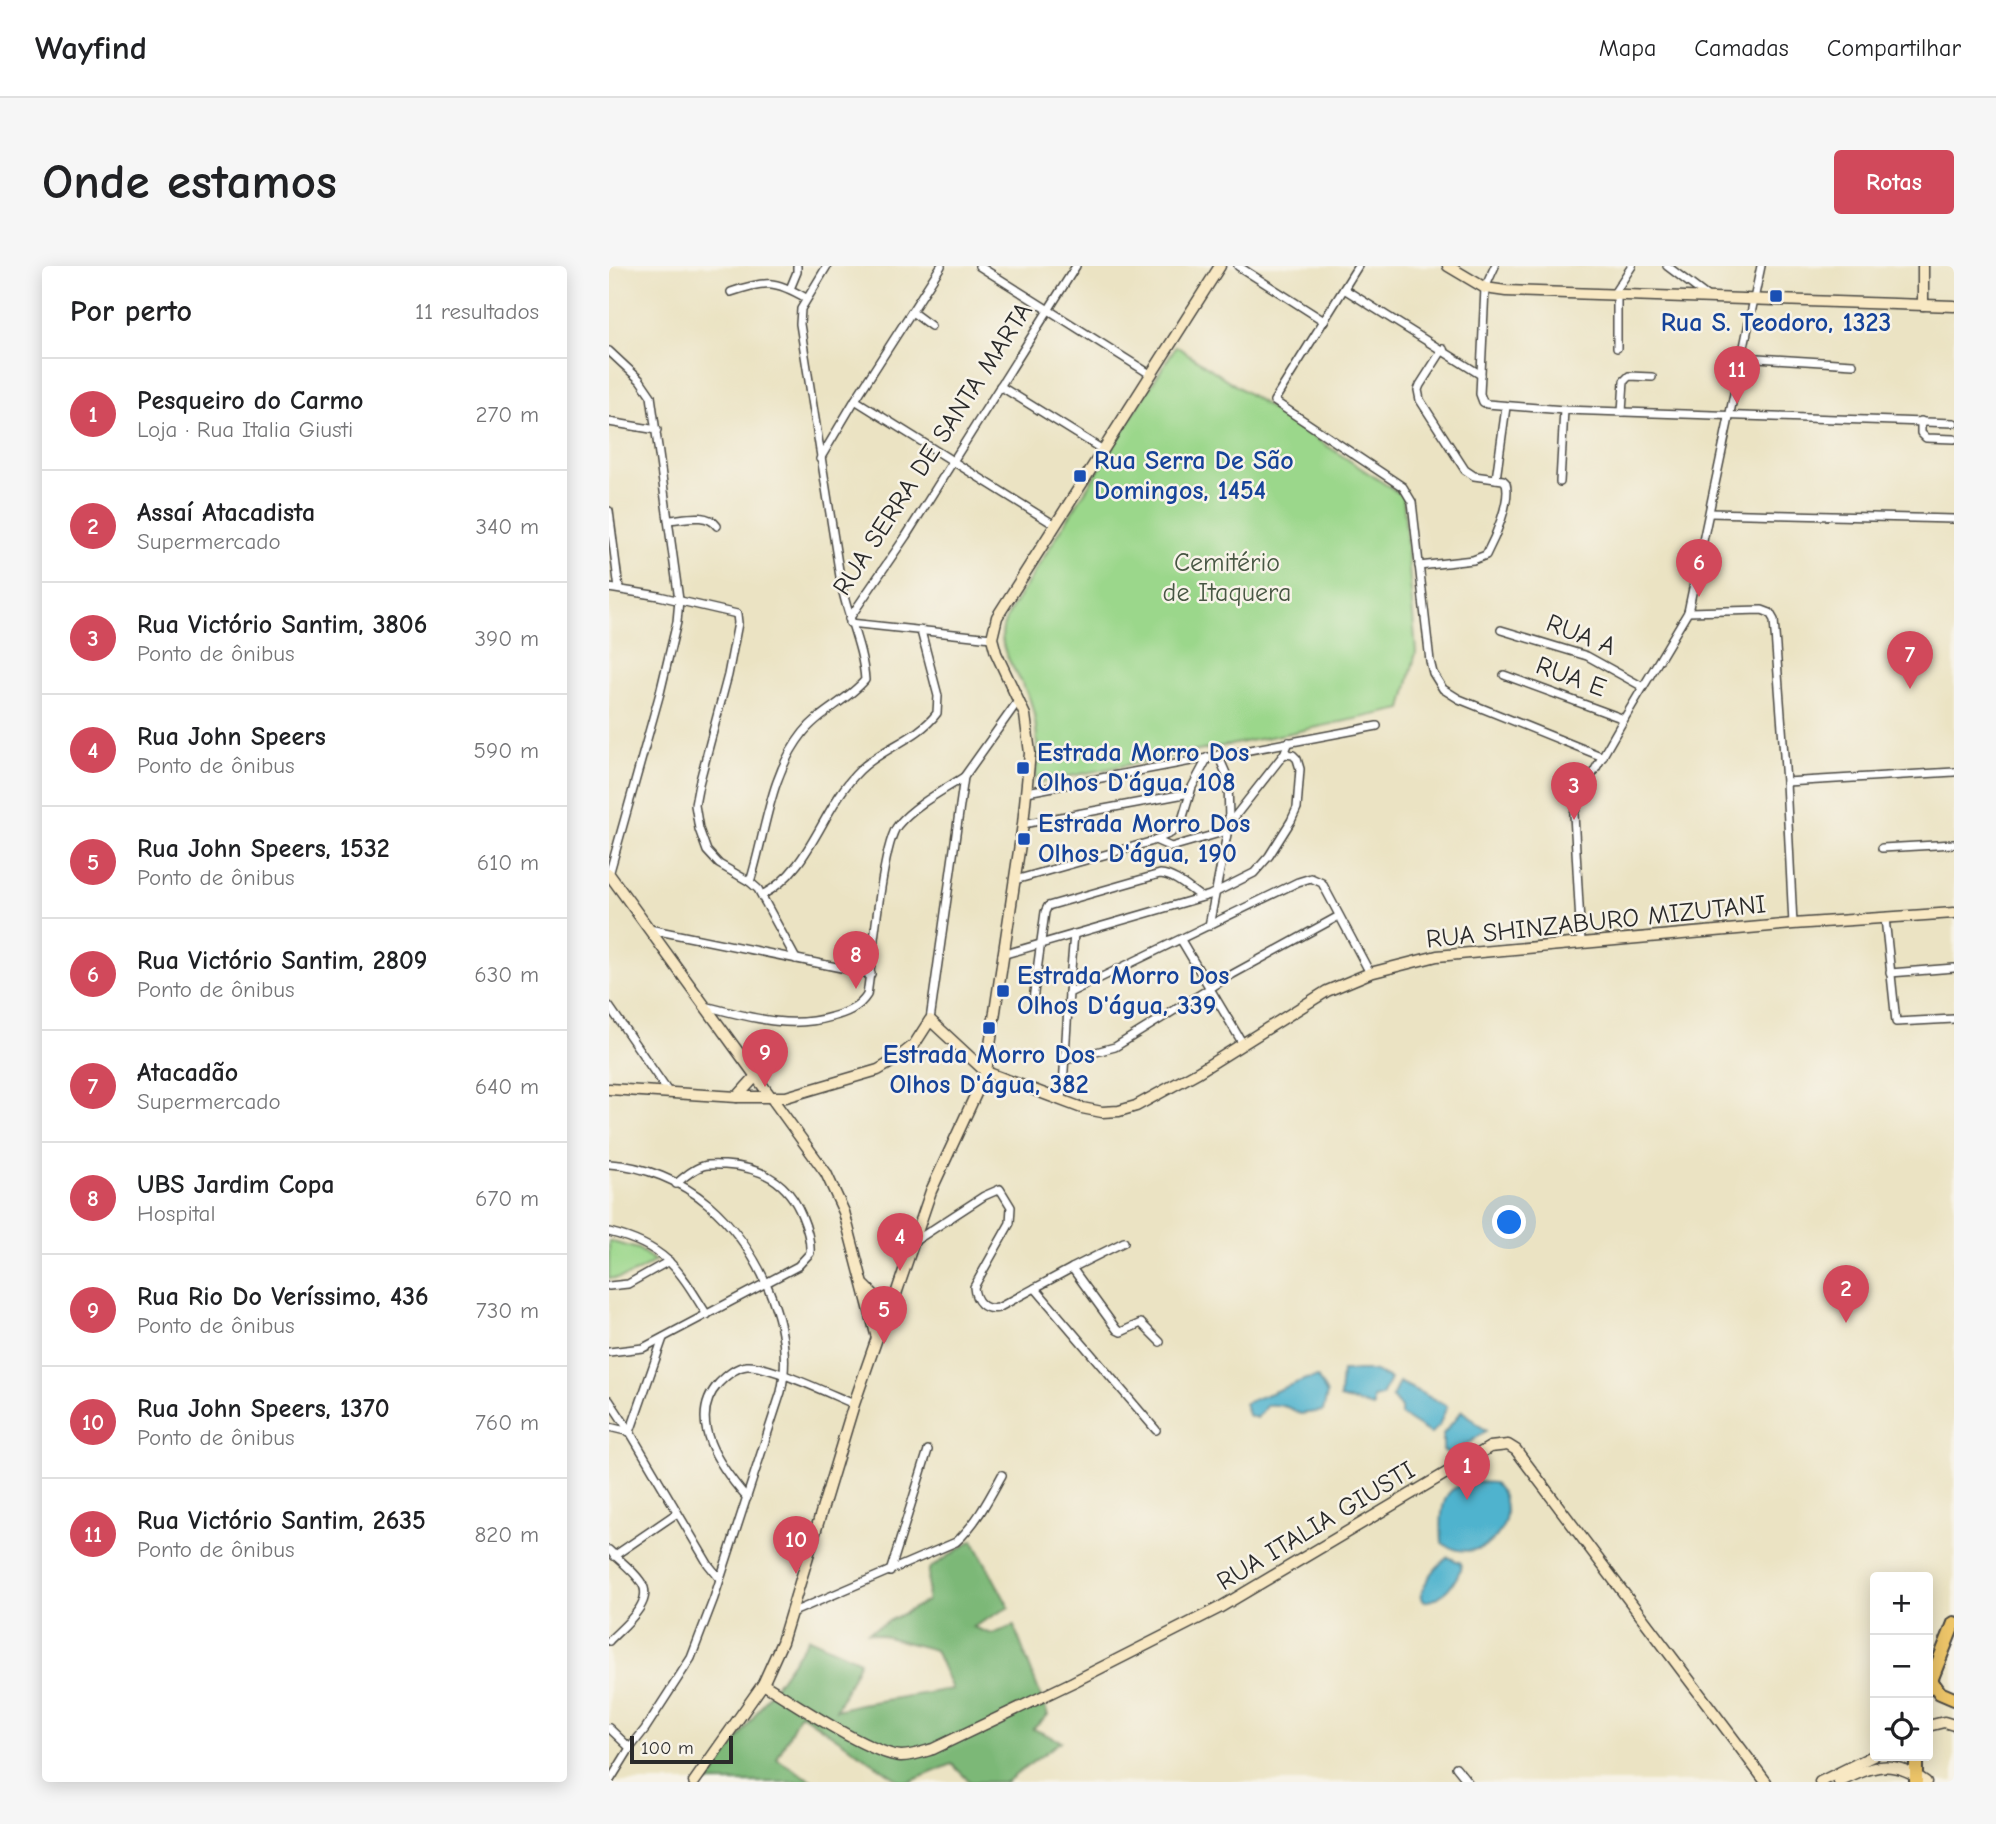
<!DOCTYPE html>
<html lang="pt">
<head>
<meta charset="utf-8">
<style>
	body { margin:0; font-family:"Comic Neue",sans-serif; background:#f6f6f6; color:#202124 }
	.controls { position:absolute; right:21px; bottom:21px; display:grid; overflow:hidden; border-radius:7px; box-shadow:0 4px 18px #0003 }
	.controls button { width:63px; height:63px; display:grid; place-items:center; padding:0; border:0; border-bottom:2px solid #e0e0e0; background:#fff; color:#202124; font:35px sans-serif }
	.scale { position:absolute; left:21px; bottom:18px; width:103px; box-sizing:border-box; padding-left:7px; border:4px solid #2b2b2b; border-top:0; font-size:19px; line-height:24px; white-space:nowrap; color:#2b2b2b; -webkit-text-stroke:5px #f7f3e8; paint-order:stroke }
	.you { position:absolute; left:901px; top:957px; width:24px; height:24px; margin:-18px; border:5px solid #fff; border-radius:50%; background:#1a73e8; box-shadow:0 0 0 10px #1a73e833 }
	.badge { display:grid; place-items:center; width:46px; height:46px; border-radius:50%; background:#d1495b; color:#fff; font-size:23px; font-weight:700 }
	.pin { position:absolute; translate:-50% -58px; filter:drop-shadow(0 2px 4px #0008) }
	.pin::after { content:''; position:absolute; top:37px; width:24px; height:21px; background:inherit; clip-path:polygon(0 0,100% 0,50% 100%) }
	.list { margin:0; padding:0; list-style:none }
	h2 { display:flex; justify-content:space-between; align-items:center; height:91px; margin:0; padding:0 28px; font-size:30px }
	h2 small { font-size:23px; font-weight:400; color:#757577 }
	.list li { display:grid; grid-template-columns:46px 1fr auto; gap:21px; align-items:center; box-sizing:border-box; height:112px; padding:0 28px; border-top:2px solid #e0e0e0 }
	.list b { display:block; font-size:26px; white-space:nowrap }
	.list p { margin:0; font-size:23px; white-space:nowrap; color:#757577 }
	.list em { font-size:23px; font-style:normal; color:#757577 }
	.icon { flex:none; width:38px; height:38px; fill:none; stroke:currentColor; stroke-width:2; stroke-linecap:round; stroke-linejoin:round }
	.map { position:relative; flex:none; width:1345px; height:1516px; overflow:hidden; border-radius:7px }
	header { display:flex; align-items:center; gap:42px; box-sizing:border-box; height:98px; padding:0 35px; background:#fff; border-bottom:2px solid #e0e0e0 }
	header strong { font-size:33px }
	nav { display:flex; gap:38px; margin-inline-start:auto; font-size:24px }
	.intro { display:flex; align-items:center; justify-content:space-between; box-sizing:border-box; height:168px; padding:0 42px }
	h1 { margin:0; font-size:49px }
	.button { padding:18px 32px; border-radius:7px; background:#d1495b; color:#fff; font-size:24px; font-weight:700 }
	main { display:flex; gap:42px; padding:0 42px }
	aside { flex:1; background:#fff; border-radius:7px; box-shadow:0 4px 18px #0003 }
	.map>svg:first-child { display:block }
	.green { fill:#9bd78b; stroke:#63815b; stroke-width:2 }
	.forest { fill:#7cb877; stroke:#547251; stroke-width:2 }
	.water { fill:#50b3ce; stroke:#3e6f7c; stroke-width:2 }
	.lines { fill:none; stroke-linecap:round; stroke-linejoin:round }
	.street-casing { stroke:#484742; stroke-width:10 }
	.secondary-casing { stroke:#484742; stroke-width:13 }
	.highway-casing { stroke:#484742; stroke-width:16 }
	.street { stroke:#fff; stroke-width:7 }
	.secondary { stroke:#f8e8c3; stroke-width:10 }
	.highway { stroke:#edc569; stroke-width:12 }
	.transit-dot { fill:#1a4fb4; stroke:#f7f3e8; stroke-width:2.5 }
	.labels { text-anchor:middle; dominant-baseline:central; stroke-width:5; stroke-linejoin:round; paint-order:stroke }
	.transit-label { font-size:26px; font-weight:bold; fill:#164399; stroke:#f7f3e8; text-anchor:start }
	.street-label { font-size:26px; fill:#2b2b2b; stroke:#f7f3e8 }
	.park-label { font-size:26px; fill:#475643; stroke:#f7f3e8 }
</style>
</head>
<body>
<header>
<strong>Wayfind</strong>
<nav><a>Mapa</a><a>Camadas</a><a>Compartilhar</a></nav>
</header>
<div class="intro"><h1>Onde estamos</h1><a class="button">Rotas</a></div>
<main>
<aside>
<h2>Por perto<small>11 resultados</small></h2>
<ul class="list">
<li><span class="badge">1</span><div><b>Pesqueiro do Carmo</b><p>Loja · Rua Italia Giusti</p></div><em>270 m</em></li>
<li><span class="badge">2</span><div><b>Assaí Atacadista</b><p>Supermercado</p></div><em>340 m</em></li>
<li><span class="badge">3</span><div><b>Rua Victório Santim, 3806</b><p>Ponto de ônibus</p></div><em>390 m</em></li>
<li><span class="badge">4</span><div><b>Rua John Speers</b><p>Ponto de ônibus</p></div><em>590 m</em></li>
<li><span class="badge">5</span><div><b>Rua John Speers, 1532</b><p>Ponto de ônibus</p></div><em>610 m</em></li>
<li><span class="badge">6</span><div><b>Rua Victório Santim, 2809</b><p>Ponto de ônibus</p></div><em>630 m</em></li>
<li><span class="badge">7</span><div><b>Atacadão</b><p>Supermercado</p></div><em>640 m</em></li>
<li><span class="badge">8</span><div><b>UBS Jardim Copa</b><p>Hospital</p></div><em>670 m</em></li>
<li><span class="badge">9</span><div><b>Rua Rio Do Veríssimo, 436</b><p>Ponto de ônibus</p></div><em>730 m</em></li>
<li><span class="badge">10</span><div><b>Rua John Speers, 1370</b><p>Ponto de ônibus</p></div><em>760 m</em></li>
<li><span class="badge">11</span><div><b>Rua Victório Santim, 2635</b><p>Ponto de ônibus</p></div><em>820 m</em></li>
</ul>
</aside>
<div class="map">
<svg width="1345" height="1516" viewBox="0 0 1345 1516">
	<rect width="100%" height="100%" fill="#f7f3e8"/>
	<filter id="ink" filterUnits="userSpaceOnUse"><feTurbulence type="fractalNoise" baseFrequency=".0143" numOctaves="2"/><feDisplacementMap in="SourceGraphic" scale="14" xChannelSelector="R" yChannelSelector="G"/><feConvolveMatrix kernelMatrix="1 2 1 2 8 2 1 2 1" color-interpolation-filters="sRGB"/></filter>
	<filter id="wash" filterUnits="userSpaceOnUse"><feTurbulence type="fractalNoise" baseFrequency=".00686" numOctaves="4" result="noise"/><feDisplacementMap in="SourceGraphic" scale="28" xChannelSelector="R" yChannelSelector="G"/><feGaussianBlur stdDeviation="1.57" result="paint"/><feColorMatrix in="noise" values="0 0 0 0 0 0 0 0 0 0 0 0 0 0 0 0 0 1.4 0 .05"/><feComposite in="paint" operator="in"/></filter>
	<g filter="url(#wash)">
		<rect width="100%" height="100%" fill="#ebe3c3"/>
		<!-- green -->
		<g class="green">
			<path d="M567 80 794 230 807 386 793 443 681 467 426 517C429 490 430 464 422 437 415 412 388 389 394 362 395 355 400 348 403 342Z"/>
			<path d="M0 975 29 983 46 995C32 1004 16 1014 0 1012Z"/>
		</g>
		<!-- forest -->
		<path class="forest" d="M364 1274 400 1341 364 1361 383 1368 405 1360 439 1449 424 1463 452 1475 397 1516H361L343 1498 300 1516H292L191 1447 168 1493 205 1516H99L200 1372 251 1395 227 1444 251 1438 343 1423 326 1384 259 1366 318 1335 320 1303Z"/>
		<!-- water -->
		<g class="water">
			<path d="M733 1105H765L781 1113 773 1130 764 1132V1141L731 1132Z"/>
			<path d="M708 1111 718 1128 714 1145 691 1148C681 1141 670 1138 658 1139L648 1152 639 1149 636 1137 697 1113Z"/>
			<path d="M790 1116 838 1140 830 1160 822 1168 792 1149V1142L783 1131Z"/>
			<path d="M853 1145 877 1165 842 1189 834 1184V1168Z"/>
			<path d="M871 1216 885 1217C919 1251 875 1305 833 1277 832 1262 830 1233 844 1223 851 1218 862 1217 871 1216Z"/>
			<path d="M839 1291 852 1297C852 1312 831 1337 815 1335L812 1331C813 1318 828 1299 839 1291Z"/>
		</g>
	</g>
	<g filter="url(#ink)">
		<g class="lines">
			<defs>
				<g id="street">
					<path d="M370 0 541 108"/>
					<path d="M629 0 715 55"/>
					<path d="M749 0 665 135 794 221 803 236 821 395 824 407 834 423 850 433 994 491"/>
					<path d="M886 0 876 22 871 128 874 136 878 138 955 144 1345 157"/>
					<path d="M1058 0 1099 31"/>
					<path d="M181 23 188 6V0"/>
					<path d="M735 23 872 109"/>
					<path d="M122 26C156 14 166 14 197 32"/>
					<path d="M1004 29 1023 0"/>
					<path d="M303 46 322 60"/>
					<path d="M1008 82V30"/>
					<path d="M0 85 31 114 42 130 70 334 68 356 51 427 0 609"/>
					<path d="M1133 91 1244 98"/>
					<path d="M391 120 494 184"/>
					<path d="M246 134 446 259"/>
					<path d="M1013 146 1015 115 1020 110 1043 111"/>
					<path d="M1312 155V167L1317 172 1345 173"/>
					<path d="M0 156 48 164"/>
					<path d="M211 193 246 134 332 0"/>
					<path d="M887 213 897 141"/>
					<path d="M951 216 955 144"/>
					<path d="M0 245 10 323"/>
					<path d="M1101 247 1345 253"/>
					<path d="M60 254C75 253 98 246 108 260"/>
					<path d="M810 300 864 294 877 289C886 272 902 235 897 217L894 214 865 210 856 204 811 134 809 124 811 119 834 83"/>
					<path d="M0 322 50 330 128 348 129 357 119 409 90 518 86 539 90 563 98 585 110 598 141 616 149 623 187 693"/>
					<path d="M1079 346 1153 344 1161 347 1165 354 1177 516 1184 658"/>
					<path d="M240 353 297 270 467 0"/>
					<path d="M241 357 383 372"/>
					<path d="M892 364 978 390 1034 421"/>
					<path d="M895 409 1015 453"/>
					<path d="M609 489 619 512 620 556"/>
					<path d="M1177 516 1345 506"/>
					<path d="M418 526 768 460"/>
					<path d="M414 558 581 527"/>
					<path d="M546 574 562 581 618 565"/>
					<path d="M1273 582 1345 578"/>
					<path d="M406 614 541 576 562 567 573 554 583 521 599 491"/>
					<path d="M141 616C157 566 160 510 194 467 210 446 238 435 256 414 254 381 238 350 232 317L191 58 192 43 218 0"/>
					<path d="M153 629C203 603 212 542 251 504 273 482 309 473 328 447L329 430 312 365"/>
					<path d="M1276 652 1287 756 1345 753"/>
					<path d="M600 660 620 558 675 488 680 476"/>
					<path d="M40 663 262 708"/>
					<path d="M572 674 634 778"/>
					<path d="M972 676 965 548 972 528 1015 453 1079 346 1152 0"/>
					<path d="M393 689 601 629 645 607 660 590 682 555 688 542 691 503 688 493 684 489 675 488"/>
					<path d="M1281 707 1345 702"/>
					<path d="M460 727 465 668"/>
					<path d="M424 734 436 646 439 640 551 608C566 609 580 623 592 631"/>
					<path d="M0 740 60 827"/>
					<path d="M95 740C138 750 178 764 222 751 237 747 250 742 258 729 263 698 273 577 289 559 306 539 333 525 355 511"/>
					<path d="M321 754 355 511 409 435"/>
					<path d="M457 794 506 781 624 708 730 650"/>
					<path d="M453 835 460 727 689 616 702 612 713 617 761 707"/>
					<path d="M0 898C35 900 72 915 99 938 149 981 187 1061 172 1126L105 1332 82 1392 36 1463 21 1482 0 1516"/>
					<path d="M0 966C57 980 69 1002 98 1049"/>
					<path d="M306 975 375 930 391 923 402 941 401 957 365 1021C366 1035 375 1045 389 1042L463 1002 515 976"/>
					<path d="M463 1002 508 1064 512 1066 532 1057 551 1076"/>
					<path d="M0 1020 19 1018 60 995"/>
					<path d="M426 1022 547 1164"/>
					<path d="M0 1086 34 1082 189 1000 201 987C202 974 198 962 193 950 179 915 152 901 116 899 109 899 101 898 94 900 84 903 75 911 67 918"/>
					<path d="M0 1134 21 1166 99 1298 111 1313"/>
					<path d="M0 1161 21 1166"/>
					<path d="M21 1166 54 1072"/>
					<path d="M138 1232C112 1202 76 1154 110 1117 118 1109 127 1101 138 1100 158 1098 223 1129 245 1138"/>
					<path d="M0 1284C10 1294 24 1304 32 1316 47 1336 13 1361 0 1375"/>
					<path d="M5 1290 68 1247"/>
					<path d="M281 1306 319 1184"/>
					<path d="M182 1347 347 1276C367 1258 380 1233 393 1209"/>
					<path d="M0 1462 21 1482"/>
					<path d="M847 1501 859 1516"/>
				</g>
				<g id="secondary">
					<path d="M839 0 876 22 897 25 1345 40"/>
					<path d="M1314 39V0"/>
					<path d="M0 608 217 907 235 946 268 1072"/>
					<path d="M0 823 128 831H177L269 804 286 794 305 779 321 754 377 806 473 842 493 846 510 845 527 840 589 806 718 725 761 707 828 690 1184 658 1345 647"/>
					<path d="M128 831 146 811"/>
					<path d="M256 1020 267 1031 284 1037"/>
					<path d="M154 1418C184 1436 260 1488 292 1490 303 1490 314 1486 324 1483L464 1416 610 1342 881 1181 899 1179 907 1184 1157 1516"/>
					<path d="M1319 1460 1335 1456 1345 1459"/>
					<path d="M85 1516 154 1418 173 1376 245 1138 268 1072 284 1037 322 925 377 806 414 558 421 487 416 449 387 387 383 372 388 351 611 0"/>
					<path d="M1211 1516 1266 1489"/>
					<path d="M1230 1516C1265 1499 1283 1492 1317 1516"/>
				</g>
				<g id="highway">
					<path d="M1321 1413 1331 1427 1345 1433"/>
					<path d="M1319 1422 1345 1357"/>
					<path d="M1307 1516V1490"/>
				</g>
			</defs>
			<!-- street casing -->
			<use href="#street" class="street-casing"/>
			<!-- secondary casing -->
			<use href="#secondary" class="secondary-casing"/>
			<!-- highway casing -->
			<use href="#highway" class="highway-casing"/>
			<!-- street -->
			<use href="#street" class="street"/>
			<!-- secondary -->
			<use href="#secondary" class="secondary"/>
			<!-- highway -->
			<use href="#highway" class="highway"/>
		</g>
	</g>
	<!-- markers -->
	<g class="transit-dot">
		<rect x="1160" y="23" width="14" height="14" rx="3.5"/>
		<rect x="464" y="203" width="14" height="14" rx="3.5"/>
		<rect x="407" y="495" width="14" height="14" rx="3.5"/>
		<rect x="408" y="566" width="14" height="14" rx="3.5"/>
		<rect x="387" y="718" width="14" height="14" rx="3.5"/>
		<rect x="373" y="755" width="14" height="14" rx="3.5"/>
	</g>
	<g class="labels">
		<!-- transit labels -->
		<g class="transit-label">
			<text x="1167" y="57" text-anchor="middle">Rua S. Teodoro, 1323</text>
			<text x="485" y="195">Rua Serra De São<tspan x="485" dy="30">Domingos, 1454</tspan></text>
			<text x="428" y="487">Estrada Morro Dos<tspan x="428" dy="30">Olhos D'água, 108</tspan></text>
			<text x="429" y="558">Estrada Morro Dos<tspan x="429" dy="30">Olhos D'água, 190</tspan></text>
			<text x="408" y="710">Estrada Morro Dos<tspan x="408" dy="30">Olhos D'água, 339</tspan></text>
			<text x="380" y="789" text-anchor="middle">Estrada Morro Dos<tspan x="380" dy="30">Olhos D'água, 382</tspan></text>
		</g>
		<!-- street labels -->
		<g class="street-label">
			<text transform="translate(324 183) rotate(-57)">RUA SERRA DE SANTA MARTA</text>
			<text transform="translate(972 369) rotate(21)">RUA A</text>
			<text transform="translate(962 411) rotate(20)">RUA E</text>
			<text transform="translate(987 656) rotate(-6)">RUA SHINZABURO MIZUTANI</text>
			<text transform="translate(707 1260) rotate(-31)">RUA ITALIA GIUSTI</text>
		</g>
		<!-- park labels -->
		<g class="park-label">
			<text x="618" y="297">Cemitério<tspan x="618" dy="30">de Itaquera</tspan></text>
		</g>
	</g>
</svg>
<div class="controls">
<button>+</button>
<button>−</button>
<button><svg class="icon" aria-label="locate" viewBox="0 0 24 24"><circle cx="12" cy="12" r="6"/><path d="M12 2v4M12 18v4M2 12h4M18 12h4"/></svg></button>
</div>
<div class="scale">100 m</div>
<div class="you"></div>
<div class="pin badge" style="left:858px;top:1234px">1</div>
<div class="pin badge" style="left:1237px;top:1057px">2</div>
<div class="pin badge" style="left:965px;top:554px">3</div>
<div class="pin badge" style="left:291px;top:1005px">4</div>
<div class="pin badge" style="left:275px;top:1078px">5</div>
<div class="pin badge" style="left:1090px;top:331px">6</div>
<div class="pin badge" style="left:1301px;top:423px">7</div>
<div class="pin badge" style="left:247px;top:723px">8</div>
<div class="pin badge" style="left:156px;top:821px">9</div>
<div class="pin badge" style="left:187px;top:1308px">10</div>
<div class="pin badge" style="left:1128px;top:138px">11</div>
</div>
</main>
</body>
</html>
